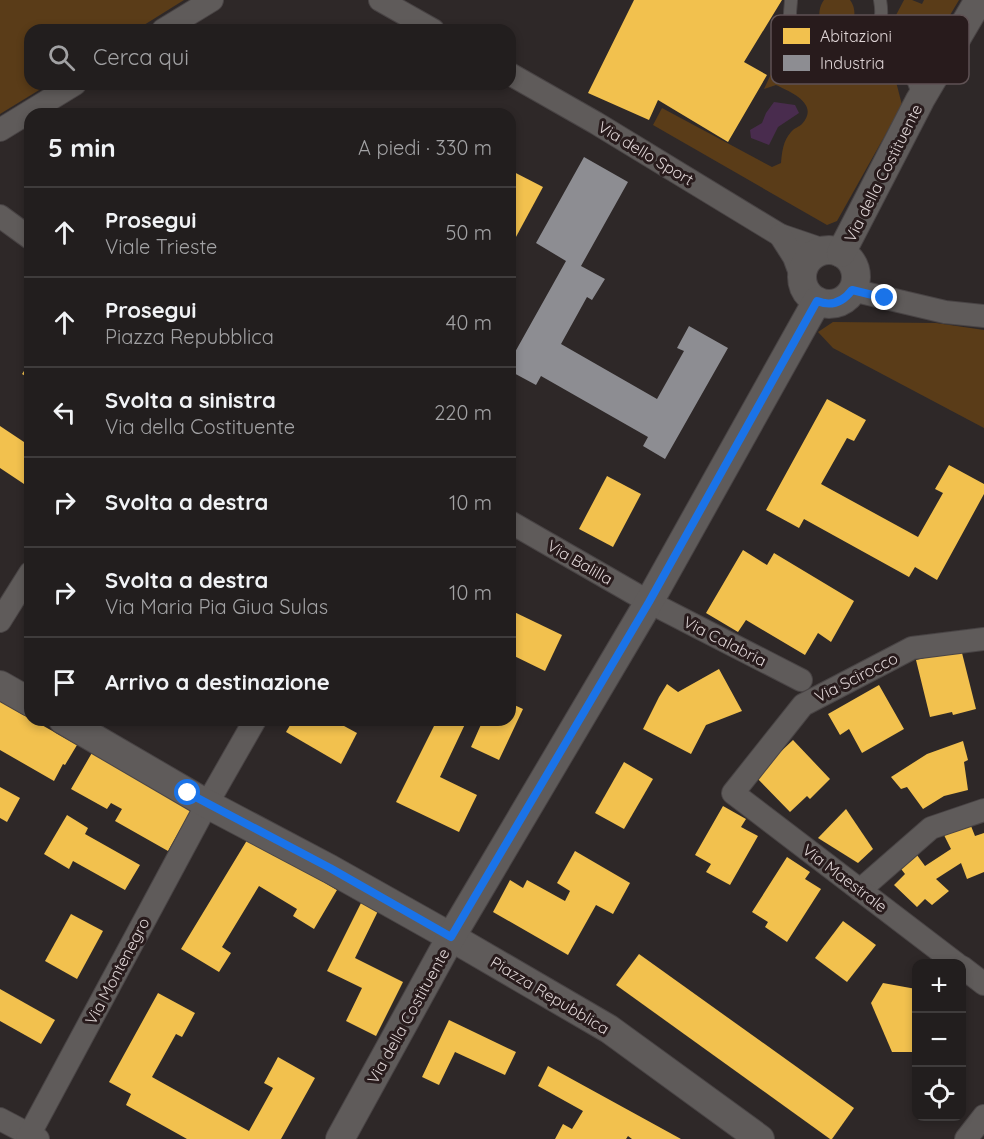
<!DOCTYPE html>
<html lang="it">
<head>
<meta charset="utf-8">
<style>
	body { margin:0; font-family:Quicksand,sans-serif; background:#2a2727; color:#f1f3f6 }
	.controls { position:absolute; right:18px; bottom:18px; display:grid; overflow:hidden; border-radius:12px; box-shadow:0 3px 9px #0003 }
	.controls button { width:54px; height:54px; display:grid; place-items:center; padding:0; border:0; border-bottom:2px solid #3f3c3c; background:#221e1e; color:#f1f3f6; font:30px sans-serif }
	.stop { position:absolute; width:18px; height:18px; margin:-14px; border:4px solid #1a73e8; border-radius:50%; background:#fff }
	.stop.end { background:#1a73e8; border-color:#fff; box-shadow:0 2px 6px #0008 }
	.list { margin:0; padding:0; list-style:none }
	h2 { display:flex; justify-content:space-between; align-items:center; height:78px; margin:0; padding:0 24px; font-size:26px }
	h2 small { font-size:20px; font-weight:400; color:#a2a2a4 }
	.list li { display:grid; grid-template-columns:39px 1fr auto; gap:18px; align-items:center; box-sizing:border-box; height:90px; padding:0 24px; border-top:2px solid #3f3c3c }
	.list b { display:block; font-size:22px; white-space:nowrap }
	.list p { margin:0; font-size:20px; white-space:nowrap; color:#a2a2a4 }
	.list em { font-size:20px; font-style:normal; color:#a2a2a4 }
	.icon { flex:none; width:33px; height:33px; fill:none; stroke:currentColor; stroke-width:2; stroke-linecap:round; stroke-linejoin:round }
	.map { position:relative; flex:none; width:984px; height:1139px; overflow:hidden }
	.search { position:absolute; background:#221e1e; box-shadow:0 3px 9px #0003; left:24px; top:24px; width:492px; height:66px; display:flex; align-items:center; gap:15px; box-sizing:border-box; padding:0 21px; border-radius:18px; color:#a2a2a4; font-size:22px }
	.panel { position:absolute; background:#221e1e; box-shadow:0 3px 9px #0003; left:24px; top:108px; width:492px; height:618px; border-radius:18px }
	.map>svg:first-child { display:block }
	.green { fill:#5a3c18 }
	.water { fill:#492c4e }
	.homes { fill:#f2c14e }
	.industry { fill:#8d8d92 }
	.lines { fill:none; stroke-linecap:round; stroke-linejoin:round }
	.service-casing { stroke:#494445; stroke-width:14 }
	.minor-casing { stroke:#494445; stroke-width:24 }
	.tertiary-casing { stroke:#494445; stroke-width:30 }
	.service { stroke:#5f5b5a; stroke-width:12 }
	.minor { stroke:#5f5b5a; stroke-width:22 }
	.tertiary { stroke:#5f5b5a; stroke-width:28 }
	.route { stroke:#1a73e8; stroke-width:8 }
	.labels { text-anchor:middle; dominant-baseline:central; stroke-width:6; stroke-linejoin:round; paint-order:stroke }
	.street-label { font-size:16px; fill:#ded4d5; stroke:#281b1c }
	.key { fill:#281b1c; stroke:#5f5254; stroke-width:1.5 }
	.key-label { font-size:16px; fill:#ded4d5 }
</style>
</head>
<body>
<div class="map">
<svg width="984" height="1139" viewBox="0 0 984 1139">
	<rect width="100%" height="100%" fill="#2e2828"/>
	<!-- green -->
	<g class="green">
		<path d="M0 0H184L136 30H30V84H49L0 114Z"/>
		<path d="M824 0H850C859 12 854 31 837 31 819 31 815 12 824 0Z"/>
		<path d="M904 0H912L922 4 924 0H959L925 57 912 45 910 26 895 17Z"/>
		<path d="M881 53 890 58 902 105 837 221 827 225 653 125 662 108 772 167 781 163C782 152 783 141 791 132 794 128 799 127 802 124 820 104 791 92 776 85L764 89 777 61C781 63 786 66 791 67 814 72 859 62 881 53Z"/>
		<path d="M833 322 936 323 984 330V428L833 348 818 332Z"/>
	</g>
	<!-- water -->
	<path class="water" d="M774 102 795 105 799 113 778 127 769 145 751 138 750 130 762 123 766 113Z"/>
	<!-- homes -->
	<g class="homes">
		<path d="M634 0H782L744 62 767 75 728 142 658 100 649 120 588 93Z"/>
		<path d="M510 170 543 187 510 248Z"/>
		<path d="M30 362V379L22 374Z"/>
		<path d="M827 399 866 420 854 441 847 438 821 484 918 537 943 493 935 489 949 465 984 484V494L937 580 915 567 909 577 804 519 799 528 766 510Z"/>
		<path d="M0 426 30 446V488L0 468Z"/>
		<path d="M607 476 641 494 613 547 579 529Z"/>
		<path d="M743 550 767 565 774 553 854 601 831 642 818 633 805 655 746 620 738 632 706 613Z"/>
		<path d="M510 610 562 635 545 671 510 654Z"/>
		<path d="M961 649 976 709 953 715 952 712 930 717 916 660Z"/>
		<path d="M719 669 742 711 706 725 691 754 643 729 659 697 667 684 678 692Z"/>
		<path d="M879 685 904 729 862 753 849 729 840 735 828 714Z"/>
		<path d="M0 701 30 719V720H33L77 745 65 765 63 764 54 781 0 750Z"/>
		<path d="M510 703 523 709 499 760 471 747 483 720H510Z"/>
		<path d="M293 720H333L357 733 341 764 286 732Z"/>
		<path d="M437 720H467L440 777 477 795 459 832 396 802Z"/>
		<path d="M793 740 830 779 810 799 807 796 790 812 755 776Z"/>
		<path d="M963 741 968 760 964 762 968 790 944 796 923 809 907 787 901 789 891 777 927 754Z"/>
		<path d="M93 751 193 807 168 851 115 821 122 809 111 803 107 809 71 789Z"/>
		<path d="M624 762 653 779 624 829 595 813Z"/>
		<path d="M0 787 20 798 7 822 0 818Z"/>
		<path d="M723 806 746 819 741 827 758 836 730 885 706 872 711 864 695 855Z"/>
		<path d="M846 809 873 849 858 863 818 838Z"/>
		<path d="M67 815 88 828 85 834 140 865 125 890 73 861 69 869 44 854Z"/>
		<path d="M969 821 975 836 984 833V872L967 879 961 863 936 879 949 891 932 905 925 899 917 907 894 885 905 874 898 865 914 851 925 866 951 849 944 835Z"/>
		<path d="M249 837 337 890 314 929 293 916 297 909 259 886 222 947 231 953 219 972 181 949Z"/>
		<path d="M575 851 630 883 613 914 596 905 568 955 493 912 510 880 523 888 527 880 565 901 570 891 557 883Z"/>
		<path d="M787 857 810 872 805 879 821 889 787 942 765 927 768 922 752 912Z"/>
		<path d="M362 901 379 909 355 958 403 982 376 1036 346 1021 362 988 327 971Z"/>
		<path d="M71 914 103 931 77 979 45 961Z"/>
		<path d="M843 921 876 945 847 982 815 958Z"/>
		<path d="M639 954 854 1108 832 1139H830L616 985Z"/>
		<path d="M883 983 916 989V1046L912 1052H892L871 1003Z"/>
		<path d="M0 989 55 1020 41 1044 0 1021Z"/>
		<path d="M158 993 195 1013 182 1037 176 1034 152 1077 249 1131 273 1088 264 1083 278 1057 315 1078 281 1139H187L126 1105 131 1094 109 1082Z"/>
		<path d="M449 1020 516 1052 505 1075 455 1052 439 1085 422 1077Z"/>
		<path d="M548 1066 681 1139H632L628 1136 626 1139H555L563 1124 572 1129 583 1111 538 1086Z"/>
	</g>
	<!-- industry -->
	<path class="industry" d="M584 157 628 182 581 266 605 279 592 300 587 297 561 344 657 399 684 351 677 348 689 326 728 348 665 459 643 446 648 437 541 376 536 385 510 371V361L566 261 536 243Z"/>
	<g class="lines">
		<defs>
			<g id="service">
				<path d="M791 0C791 4 790 9 790 14 794 76 893 68 880 0"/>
				<path d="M880 26 896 35 919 96"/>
			</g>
			<g id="minor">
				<path d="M380 0 433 30"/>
				<path d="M163 30 212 0"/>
				<path d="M510 74 596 123 780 235 824 250"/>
				<path d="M0 130 75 84"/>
				<path d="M0 216 30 238"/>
				<path d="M780 235 794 257 801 276"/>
				<path d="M852 290 945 312 984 316"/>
				<path d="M510 522 649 602 801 680"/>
				<path d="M0 621 30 573"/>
				<path d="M860 890 931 828 984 810"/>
				<path d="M957 964 733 793 803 705 912 648 984 639"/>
				<path d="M962 967 984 984"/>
				<path d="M0 1119 38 1139"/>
				<path d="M27 1139 207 804 255 720"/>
				<path d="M966 1139 984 1116"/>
			</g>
			<g id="tertiary">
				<circle cx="829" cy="277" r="27"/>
				<path d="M841 253 920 100 979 0"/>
				<path d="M0 685 30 702"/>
				<path d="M63 720 207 804 330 869 451 937 609 1029 760 1139"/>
				<path d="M340 1139 451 937 649 602 817 301"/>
			</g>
		</defs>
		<!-- service casing -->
		<use href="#service" class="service-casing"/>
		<!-- minor casing -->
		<use href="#minor" class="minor-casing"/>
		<!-- tertiary casing -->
		<use href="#tertiary" class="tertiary-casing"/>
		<!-- service -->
		<use href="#service" class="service"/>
		<!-- minor -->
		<use href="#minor" class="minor"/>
		<!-- tertiary -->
		<use href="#tertiary" class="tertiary"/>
	</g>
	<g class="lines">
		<!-- route -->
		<path class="route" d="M188 793 330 868 451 937 649 602 817 301C832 307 843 302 852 290L885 298"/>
	</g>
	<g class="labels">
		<!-- street labels -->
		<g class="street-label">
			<text transform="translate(646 153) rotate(31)">Via dello Sport</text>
			<text transform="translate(883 173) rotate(-63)">Via della Costituente</text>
			<text transform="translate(580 562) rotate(30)">Via Balilla</text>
			<text transform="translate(725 641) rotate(27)">Via Calabria</text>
			<text transform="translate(856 677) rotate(-27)">Via Scirocco</text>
			<text transform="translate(845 878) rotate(37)">Via Maestrale</text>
			<text transform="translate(117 971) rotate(-62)">Via Montenegro</text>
			<text transform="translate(550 995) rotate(31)">Piazza Repubblica</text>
			<text transform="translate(408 1016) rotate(-61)">Via della Costituente</text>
		</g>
	</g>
	<!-- legend -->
	<rect x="771" y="15" width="198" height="69" rx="9" class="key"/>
	<rect x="783" y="28" width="27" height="16" fill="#f2c14e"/>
	<rect x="783" y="55" width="27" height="16" fill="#8d8d92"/>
	<g class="key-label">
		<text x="820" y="42">Abitazioni</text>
		<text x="820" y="69">Industria</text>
	</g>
</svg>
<div class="controls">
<button>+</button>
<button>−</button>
<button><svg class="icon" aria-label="locate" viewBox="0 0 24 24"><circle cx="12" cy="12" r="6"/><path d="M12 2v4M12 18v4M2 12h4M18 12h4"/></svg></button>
</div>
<div class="stop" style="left:188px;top:793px"></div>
<div class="stop end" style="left:885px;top:298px"></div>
<div class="search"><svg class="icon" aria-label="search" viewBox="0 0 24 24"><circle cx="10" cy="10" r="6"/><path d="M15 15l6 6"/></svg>Cerca qui</div>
<section class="panel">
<h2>5 min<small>A piedi · 330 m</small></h2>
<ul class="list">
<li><svg class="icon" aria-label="ahead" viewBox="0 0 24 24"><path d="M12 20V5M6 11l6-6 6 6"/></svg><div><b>Prosegui</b><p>Viale Trieste</p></div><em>50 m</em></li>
<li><svg class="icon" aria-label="ahead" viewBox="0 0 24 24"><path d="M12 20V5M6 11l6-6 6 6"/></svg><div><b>Prosegui</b><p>Piazza Repubblica</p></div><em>40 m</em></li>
<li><svg class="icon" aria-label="left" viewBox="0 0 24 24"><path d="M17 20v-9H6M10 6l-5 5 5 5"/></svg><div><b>Svolta a sinistra</b><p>Via della Costituente</p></div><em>220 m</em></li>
<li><svg class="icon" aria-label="right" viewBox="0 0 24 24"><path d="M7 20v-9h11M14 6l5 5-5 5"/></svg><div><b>Svolta a destra</b></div><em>10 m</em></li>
<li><svg class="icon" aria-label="right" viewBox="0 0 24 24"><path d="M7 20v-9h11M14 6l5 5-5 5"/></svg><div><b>Svolta a destra</b><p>Via Maria Pia Giua Sulas</p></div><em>10 m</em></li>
<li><svg class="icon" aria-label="arrive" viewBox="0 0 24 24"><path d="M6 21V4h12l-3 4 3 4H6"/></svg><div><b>Arrivo a destinazione</b></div></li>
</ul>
</section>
</div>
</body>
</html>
